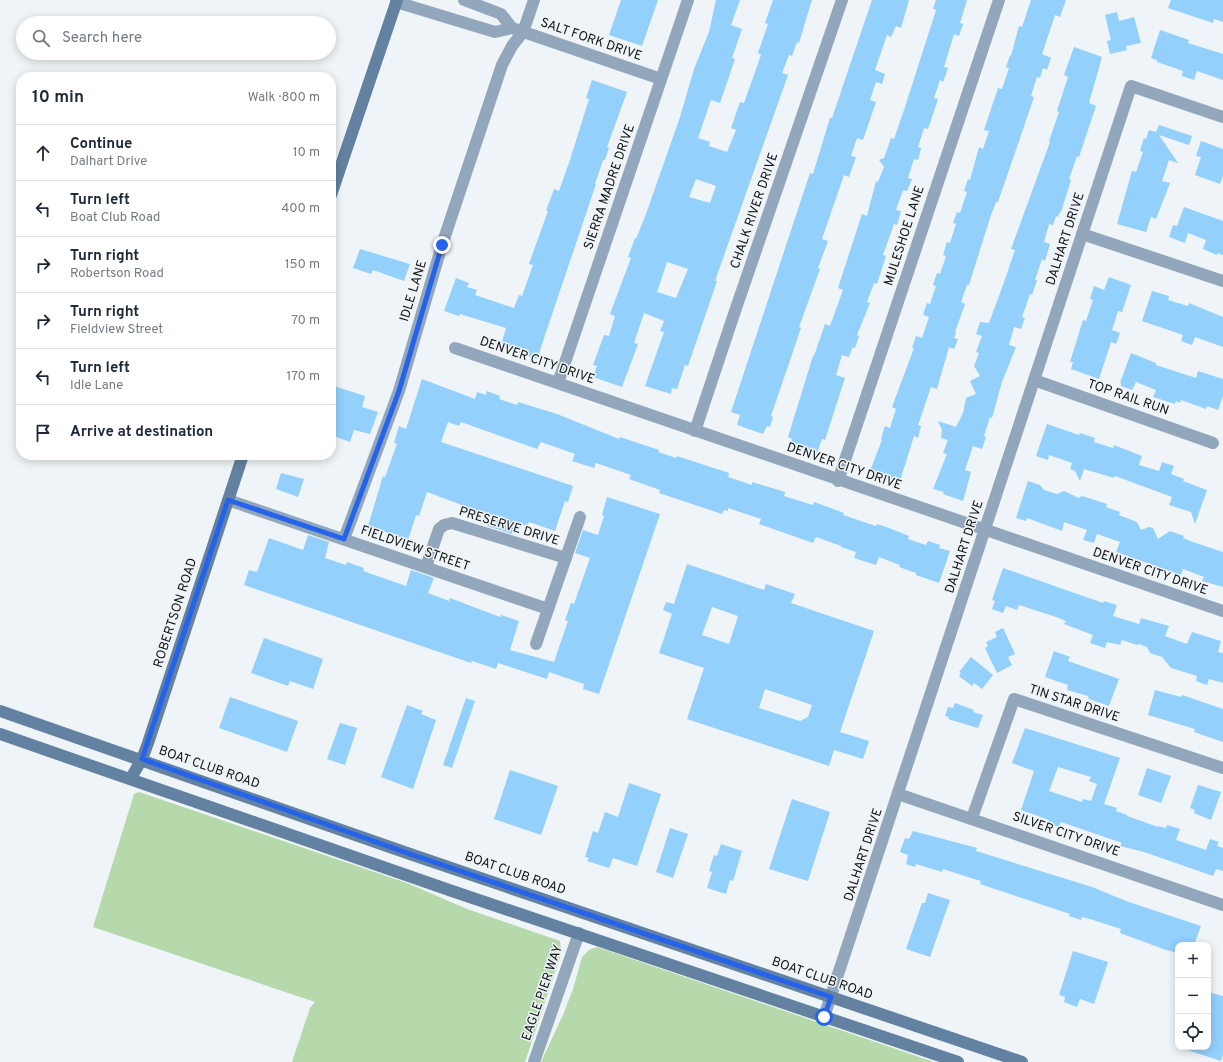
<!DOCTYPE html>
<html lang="en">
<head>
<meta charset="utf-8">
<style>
	body { margin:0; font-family:Overpass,sans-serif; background:#f2f2f3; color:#1f2937 }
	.controls { position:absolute; right:12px; bottom:12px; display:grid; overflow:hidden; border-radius:8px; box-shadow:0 2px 10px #0003 }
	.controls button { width:36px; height:36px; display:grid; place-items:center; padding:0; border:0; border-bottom:1px solid #e0e1e3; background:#fff; color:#1f2937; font:20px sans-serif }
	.stop { position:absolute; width:12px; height:12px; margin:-9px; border:3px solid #2563eb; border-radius:50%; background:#fff }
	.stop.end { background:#2563eb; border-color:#fff; box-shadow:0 1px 4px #0008 }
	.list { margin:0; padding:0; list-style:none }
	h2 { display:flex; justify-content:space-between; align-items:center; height:52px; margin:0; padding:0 16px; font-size:17px }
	h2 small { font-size:13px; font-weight:400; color:#747a83 }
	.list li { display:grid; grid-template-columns:26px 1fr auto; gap:12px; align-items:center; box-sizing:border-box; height:56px; padding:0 16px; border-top:1px solid #e0e1e3 }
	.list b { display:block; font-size:15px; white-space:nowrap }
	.list p { margin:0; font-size:13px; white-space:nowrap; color:#747a83 }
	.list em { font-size:13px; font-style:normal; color:#747a83 }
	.icon { flex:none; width:22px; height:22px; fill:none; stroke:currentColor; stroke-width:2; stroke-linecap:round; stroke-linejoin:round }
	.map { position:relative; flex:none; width:1223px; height:1062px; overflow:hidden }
	.search { position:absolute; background:#fff; box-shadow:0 2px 10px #0003; left:16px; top:16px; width:320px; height:44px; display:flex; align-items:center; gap:10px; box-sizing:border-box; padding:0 14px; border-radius:22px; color:#747a83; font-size:15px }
	.panel { position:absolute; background:#fff; box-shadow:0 2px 10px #0003; left:16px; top:72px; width:320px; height:388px; border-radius:16px }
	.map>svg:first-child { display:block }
	.green { fill:#b6d9ab }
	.building { fill:#93d0fc; fill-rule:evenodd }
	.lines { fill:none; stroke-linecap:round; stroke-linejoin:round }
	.street { stroke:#92a7bc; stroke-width:12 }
	.secondary { stroke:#6381a1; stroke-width:12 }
	.route { stroke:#2563eb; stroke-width:5 }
	.labels { text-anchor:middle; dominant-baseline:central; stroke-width:3; stroke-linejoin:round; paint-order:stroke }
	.street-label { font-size:13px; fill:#121415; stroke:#eef4f7 }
</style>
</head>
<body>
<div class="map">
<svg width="1223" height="1062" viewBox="0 0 1223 1062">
	<rect width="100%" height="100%" fill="#eef4f7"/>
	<!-- green -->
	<g class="green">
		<path d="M139 792 407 883 467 909 560 941 561 954 525 1062H292L310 1008 315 1002 93 927 134 794Z"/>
		<path d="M597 947 934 1062H541L563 1015 573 989 582 957 589 950Z"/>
	</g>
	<!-- building -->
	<g class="building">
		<path d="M621 0H658L642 46 609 35Z"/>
		<path d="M716 0H740L731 25 742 29 732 58 735 59 720 103 711 100 698 138 710 142 709 146 727 152 736 130 731 128 740 102 744 103 761 55 758 53 768 24 765 23 773 0H812L799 43 797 42 792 56 789 55 782 73 788 75 715 281H717L688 366 685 365 677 389 672 388 671 394 645 386 664 332 660 331 664 321 644 313 634 343 638 344 622 387 593 377 597 366 593 365 604 335 609 336 615 316 610 314 631 258 628 257 635 238 636 239 646 214 680 117 694 69 709 32ZM696 179 716 186 710 203 689 197ZM667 262 688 269 676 298 657 292Z"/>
		<path d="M872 0H909L901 28 896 26 891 37 887 35 875 70 885 74 882 84 876 82 870 100 876 102 863 140 857 138 851 156 856 157 849 177 844 175 822 239 828 241 818 268 820 269 799 327 801 328 771 416 773 417 770 427 767 426 763 434 737 425 740 415 731 412 803 194 810 173 813 174 830 118H832Z"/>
		<path d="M936 0H967L960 23 963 24 959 36 954 34 944 67 948 68 943 82 940 80 934 98 938 99 928 129 924 128 918 147 921 148 918 160 914 159 908 178 912 179 907 191 903 190 896 210 901 211 897 225 894 224 883 255 886 256 877 284 874 283 867 302 870 303 857 335 859 336 855 348 853 347 851 351 849 357 842 355 836 375 845 378 825 440 822 439 817 453 791 444 792 439 788 437 813 356H814L825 324 830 326 843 290 838 288 862 214 867 216 876 181 878 182 884 167 879 160 884 158 891 138 894 139 905 107 936 10 933 9Z"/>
		<path d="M1031 0H1066L1060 17 1055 15 1042 54 1051 58 1047 70 1043 68 1040 78 1037 77 1031 96 1034 97 1019 141 998 202H996L991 215 969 285H967L961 302 965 304 955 332 956 333 954 338 958 339 954 349 949 347 937 389 931 387 918 425 921 426 918 438 914 436 900 481 870 471 882 440 881 439 885 426 890 428 896 409 892 407 914 348H912L916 336 922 338 929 317 923 315 927 303 930 304 936 286 933 285 937 273 940 274 946 256 943 255 947 242 950 243 956 224 953 223 957 212 960 213 967 192 964 191 968 179 970 180 979 147 983 149 989 131 984 130 998 88 1002 89 1009 68 1006 67 1010 55 1011 56 1019 26 1022 27Z"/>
		<path d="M1171 0H1223V22L1214 19 1213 23 1168 8Z"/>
		<path d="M1117 12 1119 21 1134 17 1141 43 1126 46 1127 50 1110 54 1107 41 1111 40 1105 15Z"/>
		<path d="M1160 30 1189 40 1188 43 1223 54V80L1197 71 1194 80 1182 76 1183 71 1157 62V60L1151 58Z"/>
		<path d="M1074 47 1102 57 1089 103 1096 106 1079 157 1077 156 1069 179 1071 180 1061 212H1060L1058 217 1056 216 1053 225 1049 224 1044 242 1050 244 1045 261 1042 259 1035 280H1037L1032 295 1030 294 1022 317 1025 318 1021 329 1014 327 1009 345 1016 347 1002 382 992 418 990 417 984 436 986 437 982 449 973 446 965 470 971 472 963 501 943 494 944 492 933 489 947 454 943 453 948 440 941 438 942 430 938 421 956 427 963 413 966 398 976 394 970 381 980 376 974 366 979 353 976 352 982 336 976 334 980 322 989 323 1003 285 1015 250 1011 249 1050 142 1049 141 1059 112 1057 111 1068 77 1064 75Z"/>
		<path d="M592 80 627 92 607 147 609 148 605 160H603L595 184H596L537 359 503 348 505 343 502 342 506 328 460 314 459 316 444 311 456 278 469 283 467 287 477 290 475 295 514 308 519 295 522 296 533 265 529 264 548 211H546L554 189 559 191 570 160 589 99 586 98Z"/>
		<path d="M1159 125 1192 136 1189 145 1159 135 1178 163 1169 160 1162 181 1170 183 1156 219 1151 217 1146 232 1117 224 1132 171 1136 172 1143 152 1140 151 1144 138 1146 139 1149 130 1156 132Z"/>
		<path d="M1201 141 1223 149V176L1220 184 1195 175 1201 157 1196 156Z"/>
		<path d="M1184 207 1223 221V255L1218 253 1217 255 1203 249 1206 240 1188 233 1185 243 1169 237 1173 225 1177 226Z"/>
		<path d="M360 249 410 264 404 281 373 270 371 274 353 268Z"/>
		<path d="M1109 277 1131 285 1122 312 1118 311 1112 330 1120 333 1116 344 1111 342 1099 379 1071 369 1073 362H1070L1083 320 1086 321 1093 300 1090 299 1094 286 1104 290Z"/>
		<path d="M1152 291 1169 296 1168 300 1188 306 1189 303 1223 317V347L1195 337 1192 345 1181 341 1183 335 1142 321Z"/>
		<path d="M1131 353 1156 363V365L1196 378 1198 371 1223 379V396L1218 410 1207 406 1206 409 1181 400 1180 403 1176 401 1175 404 1153 397 1156 390 1136 382 1132 390 1121 386V383H1120Z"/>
		<path d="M422 379 475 399 477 392 486 395 487 391 500 396 499 399 517 405 518 402 557 414 619 439 620 437 659 450 658 452 676 458 677 456 729 473 728 477 752 485V482L785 492 784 496 803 502 813 505 814 502 844 513 843 515 876 526 877 524 889 528 909 536 908 539 926 545 928 541 940 545 939 548 950 551 939 583 916 575V573L899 567 900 565 879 557 876 565 854 558 856 552 841 547V546L816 537 813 543 759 524 761 519 728 508V511L724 510 722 514 659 493 660 490 629 479 631 475 596 463 594 468 572 461 575 454 541 442 537 449 461 422 459 426 448 422 441 442 573 486 568 502 565 501 555 531 529 522 527 526 516 522 512 534 487 526 491 516 427 492 419 516 416 515 408 540 368 526 383 476 385 477 397 444 394 443 399 426 406 429Z"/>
		<path d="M331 385 365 396 362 407 378 412 370 434 354 430 350 442 331 435Z"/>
		<path d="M1047 424 1079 435 1080 433 1095 438 1094 442 1113 448 1114 445 1142 456 1139 465 1159 471 1162 462 1174 466 1171 474 1184 479 1183 481 1207 490 1195 524 1191 512 1169 505 1172 497 1115 476 1114 478 1084 469 1080 481 1075 471 1070 469 1072 463 1049 455 1048 460 1036 456Z"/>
		<path d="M281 473 304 479 298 497 276 489Z"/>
		<path d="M1028 481 1040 485 1044 490 1057 494 1064 491 1079 498 1082 496 1107 504 1106 507 1120 512 1119 515 1137 522 1141 530 1149 527 1153 528 1158 539 1170 531 1184 536 1183 538 1193 542 1223 552V587L1202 581 1204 577 1183 569 1181 575 1116 552 1120 542 1097 534 1094 543 1083 540 1087 530 1064 522 1062 531 1027 518 1026 521 1016 518Z"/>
		<path d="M607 497 660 514 599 694 583 689 584 684 549 672 547 679 498 663 496 669 472 661 471 663 244 585 249 570 257 572 269 538 303 550 308 535 329 542 325 558 346 565 347 562 364 568 363 571 406 586 411 570 434 578 428 593 449 601 450 598 500 617 501 615 519 621 510 650 554 662 568 621 565 620 571 603 574 604 590 558 575 553 583 530 598 535 604 516 602 515Z"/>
		<path d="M687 564 764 590 766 584 795 594 791 603 874 631 840 732 869 741 863 759 834 750 829 766 687 719 704 668 659 653 672 614 663 610 666 602 674 604ZM712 607 738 616 729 644 702 635ZM765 689 812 705 808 717 800 721 759 708Z"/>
		<path d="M1003 568 1103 603 1104 601 1117 605 1113 616 1139 624 1141 618 1169 626 1165 636 1187 644 1192 632 1221 641 1218 652 1223 653V683L1209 679 1207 685 1196 681 1197 676 1171 668 1162 657 1150 653 1147 647 1139 644 1137 645 1122 640 1120 645 1107 642 1105 648 1090 643 1093 635 1064 624 1066 621 1056 617 1019 605 1017 610 1006 606 1003 613 992 609 995 601 992 600Z"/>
		<path d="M1003 628 1015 654 1008 657 1012 665 997 673 985 648 988 646 986 642 997 637 995 632Z"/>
		<path d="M264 638 323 659 313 689 290 681 288 686 251 673Z"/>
		<path d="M1054 651 1070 657 1068 661 1119 679 1109 706 1089 699 1088 696 1067 690 1068 685 1045 677Z"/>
		<path d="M971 657 993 675 982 689 974 683 972 686 959 676 961 673 959 672Z"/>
		<path d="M1155 690 1181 697 1182 695 1223 709V742L1194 732 1195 729 1148 715Z"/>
		<path d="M230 697 298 721 287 752 219 728Z"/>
		<path d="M466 698 475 701 452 768 443 765Z"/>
		<path d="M955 703 974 710 973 712 983 715 978 728 948 719 949 717 945 716 948 707 953 708Z"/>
		<path d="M407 705 423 711 421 714 436 720 413 789 381 777Z"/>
		<path d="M340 723 357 728 345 765 327 759Z"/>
		<path d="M1025 728 1120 758 1104 804 1117 808 1116 811 1127 815V816L1158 827V826L1166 828 1167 825 1180 829 1176 840 1206 850 1210 839 1219 842 1217 846 1223 848V871L1216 869 1213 876 1144 852 1120 846 1122 843 1061 822 1059 827 1048 823 1049 820 1021 810 1034 771 1012 763ZM1058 767 1091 777 1089 781 1097 784 1091 801 1083 799 1082 802 1049 791Z"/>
		<path d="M1147 768 1171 776 1161 803 1138 795Z"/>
		<path d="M510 770 558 786 541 835 494 819Z"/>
		<path d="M629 783 661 794 637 866 613 858 609 868 587 861 589 858 585 857 593 831 598 833 605 812 618 817Z"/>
		<path d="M1198 785 1221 792 1211 820 1194 813 1195 810 1190 808Z"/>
		<path d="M792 799 830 812 808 881 769 869Z"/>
		<path d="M670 828 688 834 673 878 656 872Z"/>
		<path d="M913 831 977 848 976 851 1092 887 1126 901 1201 926 1194 945H1178V953L1166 950 1120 933 1121 929 1090 919 1082 917 1081 920 1069 916 1070 914 980 884 981 881 974 879 943 869 942 872 916 864 915 867 906 864 908 855 900 852 905 838 909 839Z"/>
		<path d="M721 844 742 851 733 881 730 880 726 894 707 888 712 872 709 871 714 855 717 856Z"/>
		<path d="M928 893 950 900 930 957 906 949 922 903H925Z"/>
		<path d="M1073 951 1108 962 1094 1004 1080 999 1077 1007 1064 1002 1065 997 1059 995Z"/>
		<path d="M1208 992 1223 996V1054L1221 1061 1184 1049V1047H1208Z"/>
	</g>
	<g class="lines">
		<!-- street -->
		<g class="street">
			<path d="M464 0 501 14 512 28"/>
			<path d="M396 2 495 32 512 28 661 79"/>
			<path d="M1082 234 1223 281"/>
			<path d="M455 348 1223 611"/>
			<path d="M1034 380 1213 443"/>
			<path d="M558 383 688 0"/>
			<path d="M695 431 734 314 842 0"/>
			<path d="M838 481 999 0"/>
			<path d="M228 500 548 609"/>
			<path d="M344 539 399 391 442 245 502 65 512 46 523 32 534 0"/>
			<path d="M426 567 439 529 444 525 452 523 566 558"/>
			<path d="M536 644 580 517"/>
			<path d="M898 794 1223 905"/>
			<path d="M972 818 1014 699 1223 768"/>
			<path d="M824 1017 1131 86 1223 117"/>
			<path d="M534 1062 579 933"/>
		</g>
		<!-- secondary -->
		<g class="secondary">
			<path d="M331 195 397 0"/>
			<path d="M0 711 410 854 1022 1062"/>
			<path d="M0 734 452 891 958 1062"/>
			<path d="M131 778 142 759 148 743 243 455"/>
		</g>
	</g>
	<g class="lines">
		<!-- route -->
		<path class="route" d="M442 245 399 391 344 539 228 500 142 759 410 854 831 997 824 1017"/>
	</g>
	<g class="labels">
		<!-- street labels -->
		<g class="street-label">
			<text transform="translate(591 40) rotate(19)">SALT FORK DRIVE</text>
			<text transform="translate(610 187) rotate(-71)">SIERRA MADRE DRIVE</text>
			<text transform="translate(755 211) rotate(-71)">CHALK RIVER DRIVE</text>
			<text transform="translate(905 236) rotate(-72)">MULESHOE LANE</text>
			<text transform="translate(1066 239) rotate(-72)">DALHART DRIVE</text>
			<text transform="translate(414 291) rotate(-73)">IDLE LANE</text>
			<text transform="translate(537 361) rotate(19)">DENVER CITY DRIVE</text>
			<text transform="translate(1128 398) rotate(19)">TOP RAIL RUN</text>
			<text transform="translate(844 467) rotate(19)">DENVER CITY DRIVE</text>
			<text transform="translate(509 527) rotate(17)">PRESERVE DRIVE</text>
			<text transform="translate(965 547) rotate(-72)">DALHART DRIVE</text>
			<text transform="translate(415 549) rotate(19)">FIELDVIEW STREET</text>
			<text transform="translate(1150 572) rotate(19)">DENVER CITY DRIVE</text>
			<text transform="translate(176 613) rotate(-72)">ROBERTSON ROAD</text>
			<text transform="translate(1074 704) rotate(18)">TIN STAR DRIVE</text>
			<text transform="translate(209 768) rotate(19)">BOAT CLUB ROAD</text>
			<text transform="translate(1066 835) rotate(19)">SILVER CITY DRIVE</text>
			<text transform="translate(864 855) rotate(-72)">DALHART DRIVE</text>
			<text transform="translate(515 874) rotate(19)">BOAT CLUB ROAD</text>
			<text transform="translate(822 979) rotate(19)">BOAT CLUB ROAD</text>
			<text transform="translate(543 993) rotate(-71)">EAGLE PIER WAY</text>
		</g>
	</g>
</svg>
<div class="controls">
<button>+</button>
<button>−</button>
<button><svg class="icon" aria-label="locate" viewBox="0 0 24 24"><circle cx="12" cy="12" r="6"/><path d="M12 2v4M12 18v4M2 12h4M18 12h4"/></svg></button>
</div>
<div class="stop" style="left:824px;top:1017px"></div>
<div class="stop end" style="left:442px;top:245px"></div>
<div class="search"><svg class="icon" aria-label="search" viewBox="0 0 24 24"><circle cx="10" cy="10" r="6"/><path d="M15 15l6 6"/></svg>Search here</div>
<section class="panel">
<h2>10 min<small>Walk · 800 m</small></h2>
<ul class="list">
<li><svg class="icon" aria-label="ahead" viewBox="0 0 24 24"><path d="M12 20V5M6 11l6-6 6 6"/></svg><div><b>Continue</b><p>Dalhart Drive</p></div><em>10 m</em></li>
<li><svg class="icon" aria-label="left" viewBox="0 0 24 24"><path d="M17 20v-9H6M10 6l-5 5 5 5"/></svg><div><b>Turn left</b><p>Boat Club Road</p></div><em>400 m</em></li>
<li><svg class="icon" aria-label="right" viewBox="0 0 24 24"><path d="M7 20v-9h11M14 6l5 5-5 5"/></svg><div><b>Turn right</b><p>Robertson Road</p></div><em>150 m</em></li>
<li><svg class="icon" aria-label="right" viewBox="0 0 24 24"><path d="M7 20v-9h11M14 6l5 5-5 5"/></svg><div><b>Turn right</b><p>Fieldview Street</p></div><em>70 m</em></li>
<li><svg class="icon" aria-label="left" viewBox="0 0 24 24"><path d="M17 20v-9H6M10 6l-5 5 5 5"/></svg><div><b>Turn left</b><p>Idle Lane</p></div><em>170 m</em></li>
<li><svg class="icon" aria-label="arrive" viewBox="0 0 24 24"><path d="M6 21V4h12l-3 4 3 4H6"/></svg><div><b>Arrive at destination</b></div></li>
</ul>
</section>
</div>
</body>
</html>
